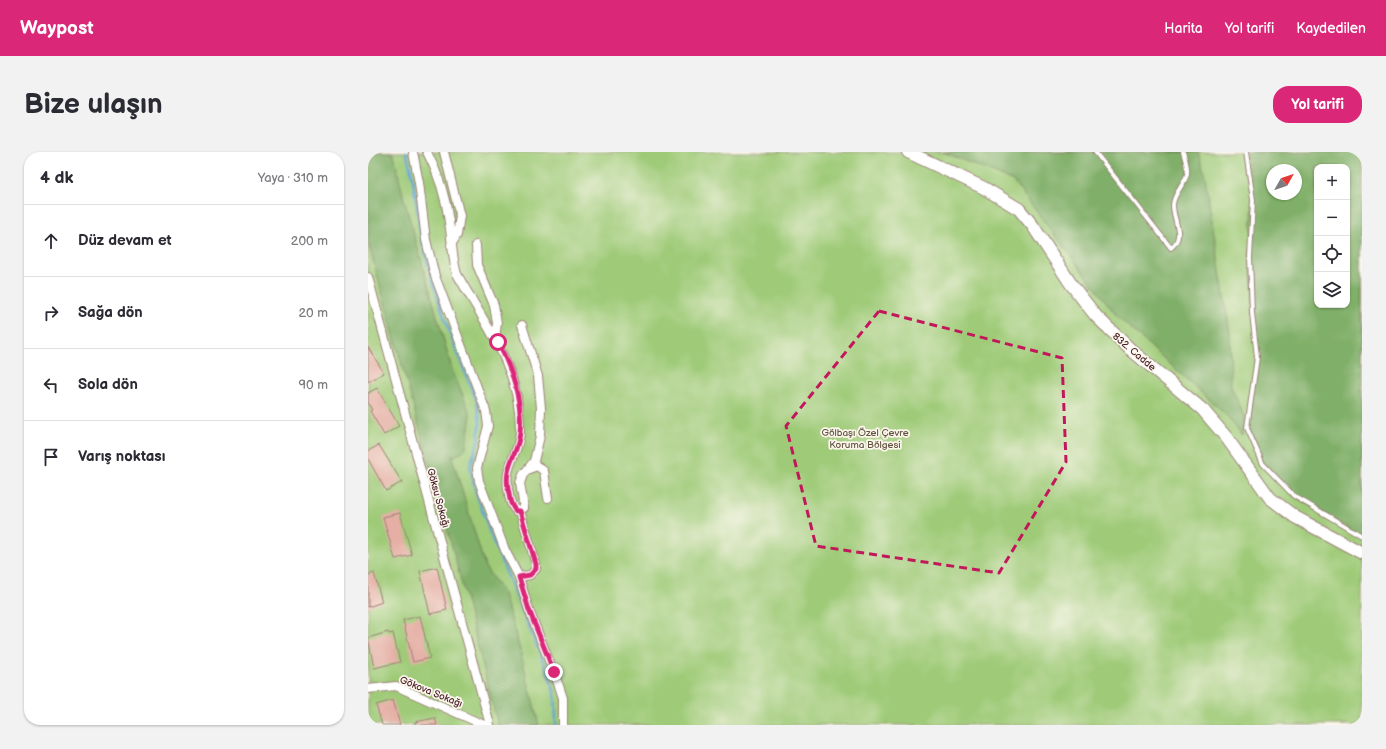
<!DOCTYPE html>
<html lang="tr">
<head>
<meta charset="utf-8">
<style>
	body { margin:0; font-family:"Balsamiq Sans",sans-serif; background:#f2f2f3; color:#2b2b33 }
	.controls { position:absolute; right:12px; top:12px; display:grid; overflow:hidden; border-radius:8px; box-shadow:0 1px 3px #0004 }
	.controls button { width:36px; height:36px; display:grid; place-items:center; padding:0; border:0; border-bottom:1px solid #e1e1e2; background:#fff; color:#2b2b33; font:20px sans-serif }
	.compass { position:absolute; left:898px; top:12px; width:36px; height:36px; border-radius:50%; background:#fff; box-shadow:0 1px 3px #0004; rotate:50deg }
	.stop { position:absolute; width:12px; height:12px; margin:-9px; border:3px solid #db2777; border-radius:50%; background:#fff }
	.stop.end { background:#db2777; border-color:#fff; box-shadow:0 1px 4px #0008 }
	.list { margin:0; padding:0; list-style:none }
	h2 { display:flex; justify-content:space-between; align-items:center; height:52px; margin:0; padding:0 16px; font-size:17px }
	h2 small { font-size:13px; font-weight:400; color:#7c7c81 }
	.list li { display:grid; grid-template-columns:26px 1fr auto; gap:12px; align-items:center; box-sizing:border-box; height:72px; padding:0 16px; border-top:1px solid #e1e1e2 }
	.list b { display:block; font-size:15px; white-space:nowrap }
	.list em { font-size:13px; font-style:normal; color:#7c7c81 }
	.icon { flex:none; width:22px; height:22px; fill:none; stroke:currentColor; stroke-width:2; stroke-linecap:round; stroke-linejoin:round }
	.map { position:relative; flex:none; width:994px; height:573px; overflow:hidden; border-radius:16px }
	header { display:flex; align-items:center; gap:24px; box-sizing:border-box; height:56px; padding:0 20px; background:#db2777; color:#fff }
	header strong { font-size:19px }
	nav { display:flex; gap:22px; margin-inline-start:auto; font-size:14px }
	.intro { display:flex; align-items:center; justify-content:space-between; box-sizing:border-box; height:96px; padding:0 24px }
	h1 { margin:0; font-size:28px }
	.button { padding:10px 18px; border-radius:16px; background:#db2777; color:#fff; font-size:14px; font-weight:700 }
	main { display:flex; gap:24px; padding:0 24px }
	aside { flex:1; background:#fff; border-radius:16px; box-shadow:0 1px 3px #0004 }
	.map>svg:first-child { display:block }
	.green { fill:#9fcb78; stroke:#747552; fill-rule:evenodd }
	.forest { fill:#7faf68; stroke:#64674a; fill-rule:evenodd }
	.lines { fill:none; stroke-linecap:round; stroke-linejoin:round }
	.stream { stroke:#5ea0d2; stroke-width:2.5 }
	.building { fill:#e5afa5 }
	.lane-casing { stroke:#9c8076; stroke-width:6 }
	.street-casing { stroke:#9c8076; stroke-width:10 }
	.secondary-casing { stroke:#9c8076; stroke-width:14 }
	.lane { stroke:#fff; stroke-width:4 }
	.street { stroke:#fff; stroke-width:8 }
	.secondary { stroke:#fff; stroke-width:12 }
	.route { stroke:#db2777; stroke-width:5 }
	.marked { fill:none; stroke:#c2185b; stroke-width:3; stroke-dasharray:8 5; stroke-linejoin:round }
	.labels { text-anchor:middle; dominant-baseline:central; stroke-width:3.5; stroke-linejoin:round; paint-order:stroke }
	.street-label { font-size:10px; fill:#4a1f2b; stroke:#fbf7ec }
	.park-label { font-size:10px; fill:#645342; stroke:#fbf7ec }
</style>
</head>
<body>
<header>
<strong>Waypost</strong>
<nav><a>Harita</a><a>Yol tarifi</a><a>Kaydedilen</a></nav>
</header>
<div class="intro"><h1>Bize ulaşın</h1><a class="button">Yol tarifi</a></div>
<main>
<aside>
<h2>4 dk<small>Yaya · 310 m</small></h2>
<ul class="list">
<li><svg class="icon" aria-label="ahead" viewBox="0 0 24 24"><path d="M12 20V5M6 11l6-6 6 6"/></svg><div><b>Düz devam et</b></div><em>200 m</em></li>
<li><svg class="icon" aria-label="right" viewBox="0 0 24 24"><path d="M7 20v-9h11M14 6l5 5-5 5"/></svg><div><b>Sağa dön</b></div><em>20 m</em></li>
<li><svg class="icon" aria-label="left" viewBox="0 0 24 24"><path d="M17 20v-9H6M10 6l-5 5 5 5"/></svg><div><b>Sola dön</b></div><em>90 m</em></li>
<li><svg class="icon" aria-label="arrive" viewBox="0 0 24 24"><path d="M6 21V4h12l-3 4 3 4H6"/></svg><div><b>Varış noktası</b></div></li>
</ul>
</aside>
<div class="map">
<svg width="994" height="573" viewBox="0 0 994 573">
	<rect width="100%" height="100%" fill="#fbf7ec"/>
	<filter id="ink" filterUnits="userSpaceOnUse"><feTurbulence type="fractalNoise" baseFrequency=".025" numOctaves="2"/><feDisplacementMap in="SourceGraphic" scale="8" xChannelSelector="R" yChannelSelector="G"/><feConvolveMatrix kernelMatrix="1 2 1 2 8 2 1 2 1" color-interpolation-filters="sRGB"/></filter>
	<filter id="wash" filterUnits="userSpaceOnUse"><feTurbulence type="fractalNoise" baseFrequency=".012" numOctaves="4" result="noise"/><feDisplacementMap in="SourceGraphic" scale="16" xChannelSelector="R" yChannelSelector="G"/><feGaussianBlur stdDeviation="0.9" result="paint"/><feColorMatrix in="noise" values="0 0 0 0 0 0 0 0 0 0 0 0 0 0 0 0 0 1.4 0 .05"/><feComposite in="paint" operator="in"/></filter>
	<g filter="url(#wash)">
		<rect width="100%" height="100%" fill="#eee1c0"/>
		<!-- green -->
		<path class="green" d="M0 0H994V573H0ZM949 15H979V153H949ZM904 18H928V42H904Z"/>
		<!-- forest -->
		<g class="forest">
			<path d="M0 0H24L26 4 36 47 84 217 103 263 98 295 93 301 84 305 117 415 136 442 152 498 171 573H130L86 402 0 90Z"/>
			<path d="M575 0H830L836 19 862 181 863 234 876 264 874 283 859 264 749 164 645 29Z"/>
			<path d="M878 0H994V384L926 344 895 312 879 276 889 205 882 105 885 48ZM949 15H979V153H949ZM904 18H928V42H904Z"/>
		</g>
		<g class="lines">
			<!-- stream -->
			<path class="stream" d="M38 0C48 30 48 62 55 93 68 147 87 198 109 249L112 271 110 290 102 314 107 337 122 381 179 518 187 542 188 573"/>
		</g>
		<g id="blocks">
			<!-- building -->
			<g class="building">
				<path d="M0 195 16 221 0 230Z"/>
				<path d="M9 236 31 274 16 283 2 259 4 258 0 251V241Z"/>
				<path d="M11 293 34 330 18 339 0 307V299Z"/>
				<path d="M32 361 44 403 27 407 15 365Z"/>
				<path d="M69 415 79 458 62 462 52 419Z"/>
				<path d="M6 421 14 450 0 455V423Z"/>
				<path d="M52 464 62 506 45 510 35 468Z"/>
				<path d="M20 480 21 482 25 481 32 510 6 516 0 486Z"/>
				<path d="M25 548 32 573H14L8 553Z"/>
				<path d="M67 566 69 573H47V570Z"/>
			</g>
		</g>
	</g>
	<g filter="url(#ink)">
		<use href="#blocks" fill-opacity="0" stroke="#9c8076" stroke-width="1"/>
		<g class="lines">
			<defs>
				<g id="lane">
					<path d="M727 0 803 96C818 83 805 70 805 53 805 42 817 32 819 22 820 15 817 6 815 0"/>
					<path d="M878 0 885 48 882 105 884 161 889 205 879 276 895 312 926 344 994 384"/>
				</g>
				<g id="street">
					<path d="M45 0 51 31 58 88 67 124 118 259 120 274 109 316 111 329 137 398 151 425 161 458 191 534 195 546V573"/>
					<path d="M59 0C70 21 78 46 81 70 84 88 84 105 89 122 117 172 153 217 152 278 152 304 134 311 141 343 142 349 143 354 148 359L156 356 152 331 155 323 166 309 172 284 173 256 170 224 154 173"/>
					<path d="M76 0 92 64 89 83 83 93"/>
					<path d="M108 93 109 113 126 153 129 171 127 186"/>
					<path d="M0 125 122 573"/>
					<path d="M161 317 169 314 176 319 180 346"/>
					<path d="M151 425 162 423 168 417V412L152 359"/>
					<path d="M0 537 28 534 116 573"/>
				</g>
				<path id="secondary" d="M540 0 616 36 651 57 665 74 703 132 728 164 762 197 835 258 858 285 902 346 927 365 994 401"/>
			</defs>
			<!-- lane casing -->
			<use href="#lane" class="lane-casing"/>
			<!-- street casing -->
			<use href="#street" class="street-casing"/>
			<!-- secondary casing -->
			<use href="#secondary" class="secondary-casing"/>
			<!-- lane -->
			<use href="#lane" class="lane"/>
			<!-- street -->
			<use href="#street" class="street"/>
			<!-- secondary -->
			<use href="#secondary" class="secondary"/>
		</g>
	</g>
	<g class="lines" filter="url(#ink)">
		<!-- route -->
		<path class="route" d="M130 190C143 216 155 250 152 280 150 305 134 313 141 342 142 349 143 354 148 359H152L168 412V417L162 423 151 425 161 458 186 520"/>
	</g>
	<!-- marked area -->
	<path class="marked" d="M511 159 694 206 698 310 631 421 448 394 418 274Z"/>
	<g class="labels">
		<!-- street labels -->
		<g class="street-label">
			<text transform="translate(766 200) rotate(40)">832. Cadde</text>
			<text transform="translate(70 346) rotate(75)">Göksu Sokağı</text>
			<text transform="translate(63 540) rotate(22)">Gökova Sokağı</text>
		</g>
		<!-- park labels -->
		<g class="park-label">
			<text x="497" y="281">Gölbaşı Özel Çevre<tspan x="497" dy="12">Koruma Bölgesi</tspan></text>
		</g>
	</g>
</svg>
<div class="controls">
<button>+</button>
<button>−</button>
<button><svg class="icon" aria-label="locate" viewBox="0 0 24 24"><circle cx="12" cy="12" r="6"/><path d="M12 2v4M12 18v4M2 12h4M18 12h4"/></svg></button>
<button><svg class="icon" aria-label="layers" viewBox="0 0 24 24"><path d="M12 4l9 5-9 5-9-5zM3 14l9 5 9-5"/></svg></button>
</div>
<svg class="compass" viewBox="-18 -18 36 36"><path d="M0-13l5 13h-10z" fill="#e53935"/><path d="M0 13l5-13h-10z" fill="#7c7c81"/></svg>
<div class="stop" style="left:130px;top:190px"></div>
<div class="stop end" style="left:186px;top:520px"></div>
</div>
</main>
</body>
</html>
